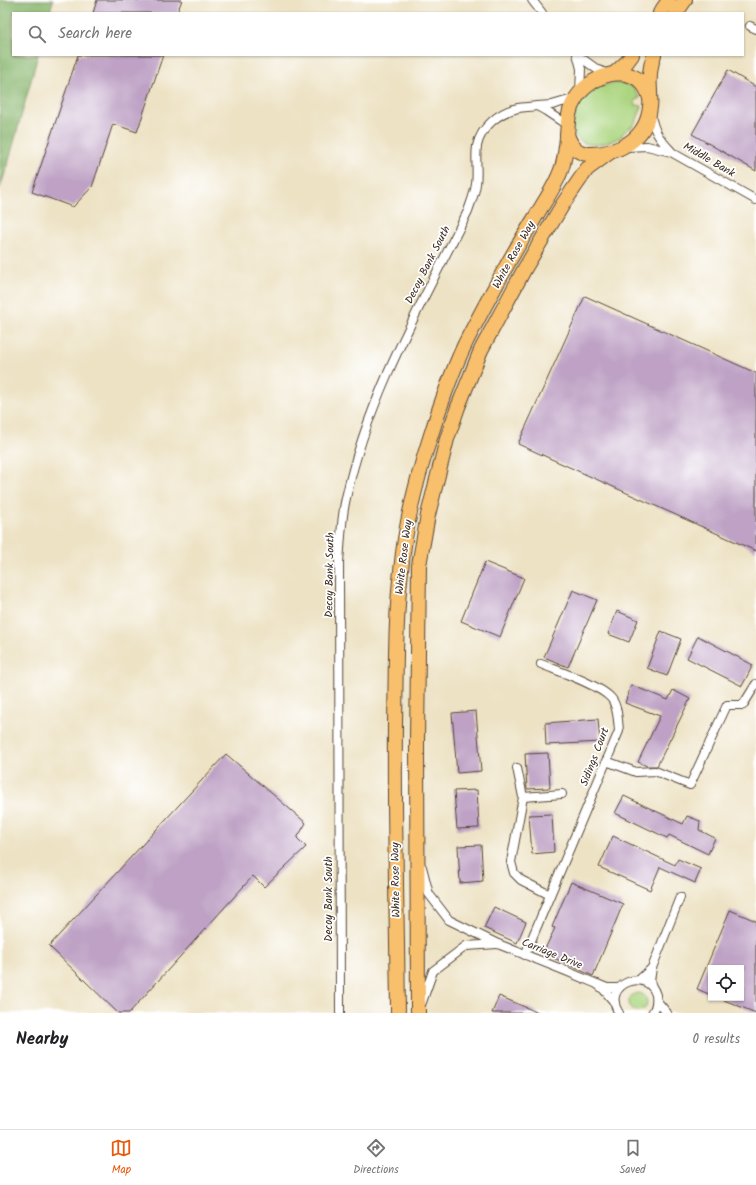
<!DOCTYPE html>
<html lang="en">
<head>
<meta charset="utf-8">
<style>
	body { margin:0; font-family:Kalam,sans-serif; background:#f2f2f2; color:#202124 }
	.controls { position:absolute; right:12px; bottom:12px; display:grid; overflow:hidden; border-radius:0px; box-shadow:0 1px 3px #0004 }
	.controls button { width:36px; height:36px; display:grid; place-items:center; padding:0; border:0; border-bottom:1px solid #e0e0e0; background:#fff; color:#202124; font:20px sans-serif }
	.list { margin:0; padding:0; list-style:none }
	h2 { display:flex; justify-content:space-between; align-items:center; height:52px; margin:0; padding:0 16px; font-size:17px }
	h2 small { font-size:13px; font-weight:400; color:#757577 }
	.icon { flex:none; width:22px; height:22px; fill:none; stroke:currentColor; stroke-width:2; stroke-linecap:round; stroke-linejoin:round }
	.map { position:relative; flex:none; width:756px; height:1013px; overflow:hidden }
	.search { position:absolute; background:#fff; box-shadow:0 1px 3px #0004; left:12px; right:12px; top:12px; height:44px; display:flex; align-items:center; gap:10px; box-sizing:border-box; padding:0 14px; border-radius:0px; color:#757577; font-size:15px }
	.sheet { height:116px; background:#fff }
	nav { display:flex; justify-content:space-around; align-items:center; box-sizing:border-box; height:56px; border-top:1px solid #e0e0e0; background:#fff; font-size:11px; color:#757577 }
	nav a { display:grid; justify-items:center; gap:2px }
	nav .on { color:#ea580c }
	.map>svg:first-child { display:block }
	.green { fill:#acd580; stroke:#74804f }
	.forest { fill:#89b66e; stroke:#627046 }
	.building { fill:#bea1c5 }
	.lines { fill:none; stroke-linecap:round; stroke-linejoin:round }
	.street-casing { stroke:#564637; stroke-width:10 }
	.highway-casing { stroke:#564637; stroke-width:16 }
	.street { stroke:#fff; stroke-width:8 }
	.highway { stroke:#f8bf6c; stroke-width:14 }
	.labels { text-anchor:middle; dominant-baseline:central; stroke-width:3.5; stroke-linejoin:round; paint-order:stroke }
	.street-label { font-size:11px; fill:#3b2a1e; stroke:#fff }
</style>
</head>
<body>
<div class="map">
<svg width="756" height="1013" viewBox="0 0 756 1013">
	<rect width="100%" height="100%" fill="#fff"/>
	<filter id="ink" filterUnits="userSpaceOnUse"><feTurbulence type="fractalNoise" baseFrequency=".025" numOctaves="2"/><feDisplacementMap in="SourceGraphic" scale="8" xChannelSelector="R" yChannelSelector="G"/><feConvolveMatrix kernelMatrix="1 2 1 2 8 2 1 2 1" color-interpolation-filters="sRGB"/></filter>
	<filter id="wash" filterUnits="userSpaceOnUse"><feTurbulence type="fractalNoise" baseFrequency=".012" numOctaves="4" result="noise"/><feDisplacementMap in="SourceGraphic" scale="16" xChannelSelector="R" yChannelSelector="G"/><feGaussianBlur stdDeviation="0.9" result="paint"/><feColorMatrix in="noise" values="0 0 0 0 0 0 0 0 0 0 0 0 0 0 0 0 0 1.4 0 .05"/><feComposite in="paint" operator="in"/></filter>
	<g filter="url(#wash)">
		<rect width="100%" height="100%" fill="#ede2c4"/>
		<!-- green -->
		<g class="green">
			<path d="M619 83C626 84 631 85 636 90L634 91 640 98 635 100V105L642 106 637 119 631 128H629L622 134V136C609 144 584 151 574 134 571 129 573 124 574 119 579 95 597 84 619 83Z"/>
			<circle cx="638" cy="1002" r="9"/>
		</g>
		<!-- forest -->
		<path class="forest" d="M0 0H53L50 13H13V55H38L8 164 0 188Z"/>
		<g id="blocks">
			<!-- building -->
			<g class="building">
				<path d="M97 0H182L177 13H93Z"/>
				<path d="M78 55H163L137 132 113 124 92 187 73 207 32 192Z"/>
				<path d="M728 70 756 87V171L692 134Z"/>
				<path d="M585 296 756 373V551L518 444Z"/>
				<path d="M485 562 524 578 500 637 461 621Z"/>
				<path d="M573 590 597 600 568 667 544 657Z"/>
				<path d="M617 611 638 620 629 642 608 634Z"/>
				<path d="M661 631 681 639 667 676 647 668Z"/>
				<path d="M698 636 753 665 742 686 687 658Z"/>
				<path d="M631 685 668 700 673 690 690 699 657 766H647L638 762 660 716 625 703Z"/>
				<path d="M476 711 481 771 457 773 452 713Z"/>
				<path d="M598 719 600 742 546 745 545 723Z"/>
				<path d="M548 753 550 788 527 789 525 754Z"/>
				<path d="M226 754 306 823 297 838 306 847 264 887 253 876 129 1013H118L49 946Z"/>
				<path d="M477 790 479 828 457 829 454 791Z"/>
				<path d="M624 796 683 824 687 816 700 821 699 830 715 838 708 854 669 835 667 838 615 813Z"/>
				<path d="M552 814 554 852 532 854 529 815Z"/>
				<path d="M613 836 675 865 678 859 701 869 695 883 660 867 650 890 599 867Z"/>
				<path d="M481 845 483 881 460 883 458 846Z"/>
				<path d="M571 882 623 904 593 976 543 953 555 928 552 927Z"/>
				<path d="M494 907 526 922 517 943 484 928Z"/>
				<path d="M730 910 756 921V1013L719 998H741V968H711V995L697 989Z"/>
				<path d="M499 996 539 1013H492Z"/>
			</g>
		</g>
	</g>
	<g filter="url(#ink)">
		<use href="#blocks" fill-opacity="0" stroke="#564637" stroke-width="1"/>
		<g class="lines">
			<defs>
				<g id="street">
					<path d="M532 0 542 13"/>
					<path d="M750 26 756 29"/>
					<path d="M577 55 598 70 608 74"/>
					<path d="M578 57 581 69 580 93"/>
					<path d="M651 115C654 132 659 138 671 151"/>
					<path d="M567 125 546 111 537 106 552 105 576 98"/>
					<path d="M626 147 647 146 671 152 756 200"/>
					<path d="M606 761 636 772 655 771 690 785 727 705H743L756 684"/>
					<path d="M517 768 523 797 511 862 514 873 521 880 550 895"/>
					<path d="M523 797 562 794"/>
					<path d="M422 867 429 894 449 920 498 944 566 971 597 984"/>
					<path d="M525 955 619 731C618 721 618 706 611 698 600 685 558 671 541 664"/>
					<path d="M652 968 680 897"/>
					<path d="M639 980 652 968 650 981 652 987"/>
					<path d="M657 1001 667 1013"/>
					<path d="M615 1003 604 990 597 984 607 988H619"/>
					<path d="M421 1005 433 971 466 946 497 944"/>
					<path d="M340 1013 339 562C341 541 341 519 346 498 368 396 422 303 468 211 471 202 475 193 476 184 478 172 475 159 477 146 481 127 499 112 518 108 524 107 530 107 537 106"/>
					<path d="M619 1013C600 984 648 966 656 995 657 1002 656 1008 652 1013"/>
				</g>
				<g id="highway">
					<path d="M660 13 669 0"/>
					<path d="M676 13 685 0"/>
					<path d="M615 73 626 63 632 55"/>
					<path d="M567 135C571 145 576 153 588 154 618 155 647 139 650 107 651 102 650 97 650 92 649 80 650 66 654 55"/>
					<path d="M398 1013C397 917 394 820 395 724 396 673 395 622 401 571 405 526 416 481 430 438 440 406 451 374 465 344 478 318 493 291 507 265 518 245 530 226 542 206 550 193 559 179 563 164 565 156 566 147 567 138 568 124 567 111 576 98 594 71 639 60 650 98"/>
					<path d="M418 1013 417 742 419 565 428 515 447 439 458 407 481 350 525 268 563 204 587 169 610 152"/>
				</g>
			</defs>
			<!-- street casing -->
			<use href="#street" class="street-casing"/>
			<!-- highway casing -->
			<use href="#highway" class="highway-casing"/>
			<!-- street -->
			<use href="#street" class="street"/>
			<!-- highway -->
			<use href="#highway" class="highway"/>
		</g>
	</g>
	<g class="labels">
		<!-- street labels -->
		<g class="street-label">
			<text transform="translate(709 160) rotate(30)">Middle Bank</text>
			<text transform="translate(514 255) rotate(-61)">White Rose Way</text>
			<text transform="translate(428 265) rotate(-63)">Decoy Bank South</text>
			<text transform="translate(404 557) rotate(-83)">White Rose Way</text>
			<text transform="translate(330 575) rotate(-89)">Decoy Bank South</text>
			<text transform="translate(595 757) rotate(-69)">Sidings Court</text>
			<text transform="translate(396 880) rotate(-91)">White Rose Way</text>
			<text transform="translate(329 899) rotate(-90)">Decoy Bank South</text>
			<text transform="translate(552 954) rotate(22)">Carriage Drive</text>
		</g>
	</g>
</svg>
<div class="controls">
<button><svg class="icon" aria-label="locate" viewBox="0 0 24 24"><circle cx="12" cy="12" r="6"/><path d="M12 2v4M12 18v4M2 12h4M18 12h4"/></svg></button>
</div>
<div class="search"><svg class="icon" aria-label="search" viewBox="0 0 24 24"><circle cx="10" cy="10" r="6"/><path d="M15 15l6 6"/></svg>Search here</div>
</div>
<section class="sheet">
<h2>Nearby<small>0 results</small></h2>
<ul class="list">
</ul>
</section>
<nav>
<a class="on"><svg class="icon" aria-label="map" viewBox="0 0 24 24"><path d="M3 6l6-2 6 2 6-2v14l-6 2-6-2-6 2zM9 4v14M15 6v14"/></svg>Map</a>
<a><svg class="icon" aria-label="directions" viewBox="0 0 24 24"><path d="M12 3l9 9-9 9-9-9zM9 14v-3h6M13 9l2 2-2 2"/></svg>Directions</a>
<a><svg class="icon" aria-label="saved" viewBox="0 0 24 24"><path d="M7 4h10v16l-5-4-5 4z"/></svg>Saved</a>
</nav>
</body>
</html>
